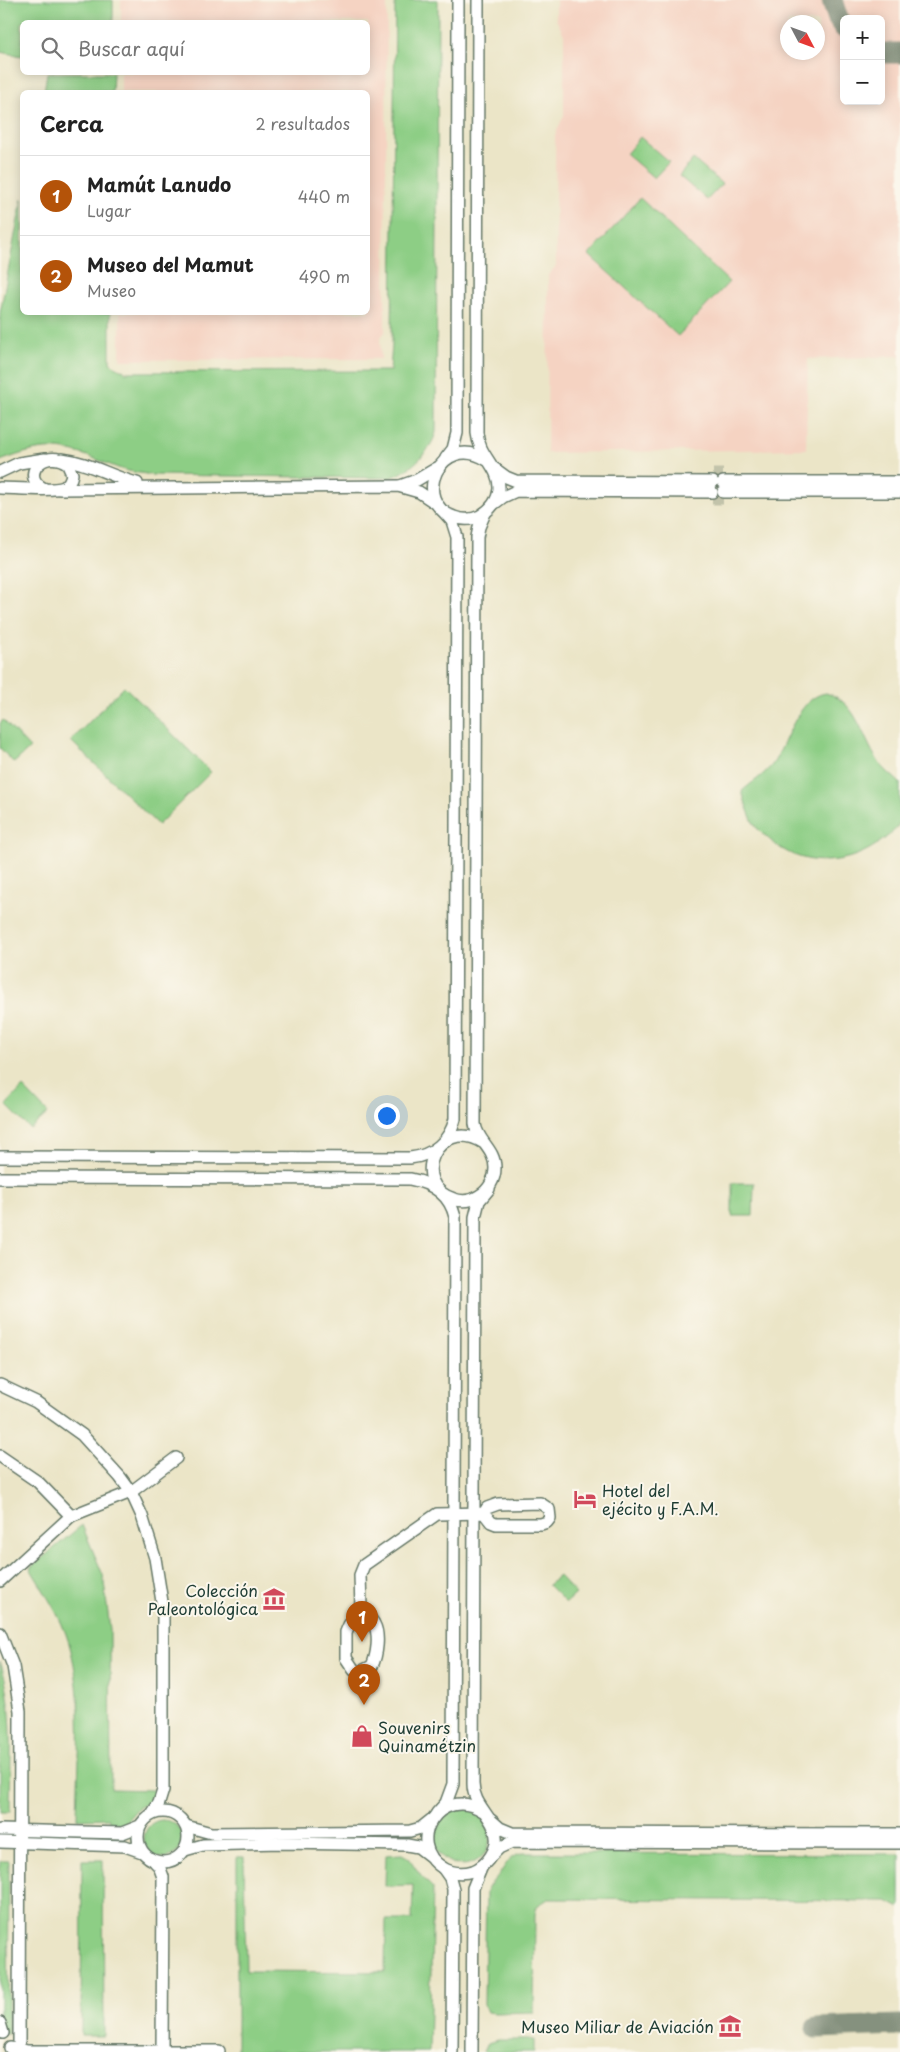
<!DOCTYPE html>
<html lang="es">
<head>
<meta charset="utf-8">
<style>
	body { margin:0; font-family:"Playpen Sans",sans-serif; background:#f6f6f6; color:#222 }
	.controls { position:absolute; right:15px; top:15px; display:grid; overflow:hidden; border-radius:8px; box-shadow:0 2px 12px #0003 }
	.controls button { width:45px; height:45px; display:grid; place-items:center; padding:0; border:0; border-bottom:1px solid #e0e0e0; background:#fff; color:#222; font:25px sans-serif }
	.compass { position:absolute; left:780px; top:15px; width:45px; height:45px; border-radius:50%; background:#fff; box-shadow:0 2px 12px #0003; rotate:131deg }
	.you { position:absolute; left:386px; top:1115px; width:18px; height:18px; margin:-12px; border:4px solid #fff; border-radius:50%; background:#1a73e8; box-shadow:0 0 0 8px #1a73e833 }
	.badge { display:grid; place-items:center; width:32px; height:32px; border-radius:50%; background:#b45309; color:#fff; font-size:16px; font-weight:700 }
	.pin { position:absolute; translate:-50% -41px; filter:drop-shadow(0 1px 2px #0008) }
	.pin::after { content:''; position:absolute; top:26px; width:18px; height:15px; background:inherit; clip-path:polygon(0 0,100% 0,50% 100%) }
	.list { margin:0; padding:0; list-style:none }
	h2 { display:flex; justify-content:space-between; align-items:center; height:65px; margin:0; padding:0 20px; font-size:21px }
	h2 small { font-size:16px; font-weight:400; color:#767676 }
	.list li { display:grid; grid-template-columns:32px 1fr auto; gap:15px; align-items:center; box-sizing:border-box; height:80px; padding:0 20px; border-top:1px solid #e0e0e0 }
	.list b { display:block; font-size:19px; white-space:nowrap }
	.list p { margin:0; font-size:16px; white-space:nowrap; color:#767676 }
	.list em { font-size:16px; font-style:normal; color:#767676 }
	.icon { flex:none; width:28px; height:28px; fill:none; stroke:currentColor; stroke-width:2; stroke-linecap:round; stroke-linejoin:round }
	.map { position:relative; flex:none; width:900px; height:2052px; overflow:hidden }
	.search { position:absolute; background:#fff; box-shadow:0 2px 12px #0003; left:20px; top:20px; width:350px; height:55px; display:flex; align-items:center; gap:12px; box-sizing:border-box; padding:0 18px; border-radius:8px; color:#767676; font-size:19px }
	.panel { position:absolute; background:#fff; box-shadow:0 2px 12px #0003; left:20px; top:90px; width:350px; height:225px; border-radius:8px }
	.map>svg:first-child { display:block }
	.built { fill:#f5d3c2; fill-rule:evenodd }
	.green { fill:#8dce85; stroke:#56865c }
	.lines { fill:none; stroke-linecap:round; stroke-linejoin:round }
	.taxiway { stroke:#85917e; stroke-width:21 }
	.minor-tunnel { stroke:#c2c3aa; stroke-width:11; stroke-dasharray:11 5.5; stroke-linecap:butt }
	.minor-casing { stroke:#667867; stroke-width:14 }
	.minor { stroke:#fff; stroke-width:11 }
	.labels { text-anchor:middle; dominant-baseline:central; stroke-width:4; stroke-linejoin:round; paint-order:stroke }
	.poi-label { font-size:16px; fill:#1f3d34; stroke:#fbf7ec; text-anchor:start }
</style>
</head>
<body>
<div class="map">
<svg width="900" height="2052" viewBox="0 0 900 2052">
	<rect width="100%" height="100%" fill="#fbf7ec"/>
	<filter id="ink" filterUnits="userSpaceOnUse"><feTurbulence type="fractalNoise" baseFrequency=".02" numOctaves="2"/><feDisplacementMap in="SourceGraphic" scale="10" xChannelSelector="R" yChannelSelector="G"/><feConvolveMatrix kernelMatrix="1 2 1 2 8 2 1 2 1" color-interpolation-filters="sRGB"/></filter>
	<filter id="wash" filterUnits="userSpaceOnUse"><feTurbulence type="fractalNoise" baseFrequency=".0096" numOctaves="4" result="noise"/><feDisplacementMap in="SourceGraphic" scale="20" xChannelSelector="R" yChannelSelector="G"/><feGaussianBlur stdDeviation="1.12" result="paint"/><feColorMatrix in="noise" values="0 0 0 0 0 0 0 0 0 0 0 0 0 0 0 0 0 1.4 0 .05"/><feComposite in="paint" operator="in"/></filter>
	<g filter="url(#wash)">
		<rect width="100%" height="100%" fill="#ebe5c7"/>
		<!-- built -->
		<g class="built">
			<path d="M121 0 387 1 385 332 380 338 381 359 120 360V313L368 312V92H121V73L368 72V22H121Z"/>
			<path d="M556 0H900V356L808 359 806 449 547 453 548 275 556 266 555 135 564 115V35L556 19ZM844 19H881V101H844ZM788 22H818V52H788Z"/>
		</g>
		<!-- green -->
		<g class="green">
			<path d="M0 0H113V22H22V56L0 52Z"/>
			<path d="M395 0H438L436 432C431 452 408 473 389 478L152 475C141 473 131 472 121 469 96 460 73 447 45 449 30 450 14 456 0 461V313L22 199V312L110 313V363L126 372 390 371 392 345Z"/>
			<path d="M47 73H113L112 92H44Z"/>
			<path d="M640 137 669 162 654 178 626 154Z"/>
			<path d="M693 159 722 184 707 200 679 176Z"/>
			<path d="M640 198 729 282 678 336 589 255Z"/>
			<path d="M124 686 211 772 158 825 71 741Z"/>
			<path d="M826 693C860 702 862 743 882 766 887 772 894 777 900 783 900 793 900 812 900 821 897 831 884 839 876 845 843 867 800 867 770 840 766 836 760 832 756 827 749 816 746 804 742 791 751 783 764 775 772 765 787 744 797 697 826 693Z"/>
			<path d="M3 720 30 748 14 763 0 748V723Z"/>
			<path d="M23 1087 48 1113 30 1129 6 1105Z"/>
			<path d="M732 1183H754L753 1216H732Z"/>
			<path d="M82 1525 103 1575 110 1629 111 1789 154 1790V1795L151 1800 137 1809 123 1825 110 1824 109 1818 77 1819C78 1761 85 1700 69 1643 61 1616 44 1592 30 1568Z"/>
			<path d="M559 1576 576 1594 566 1603 548 1585Z"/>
			<path d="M0 1661C16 1709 10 1762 10 1812H0Z"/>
			<circle cx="462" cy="1837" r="28"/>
			<circle cx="163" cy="1839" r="19"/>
			<path d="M524 1853 900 1854V1908L887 1901 548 1899 537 1906 535 1914 534 2012 495 2013 487 2012 484 2005 486 1892C490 1883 495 1880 500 1873 509 1861 508 1857 524 1853Z"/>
			<path d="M402 1854 409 1858 421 1876 433 1888 429 2052H237V1857H244L246 1971 385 1972 386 1920H412L413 1885 385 1886 386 1855Z"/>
			<path d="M82 1860H103L104 2036H81Z"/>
			<path d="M0 1861H9L8 2035 0 2030Z"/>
			<path d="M497 2040H534V2052H484L488 2043Z"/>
		</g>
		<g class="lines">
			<!-- taxiway -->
			<g class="taxiway">
				<path d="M832 0 838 19 844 28"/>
				<path d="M881 53H900"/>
				<path d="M816 2028 900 2025"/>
			</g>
		</g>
	</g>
	<g filter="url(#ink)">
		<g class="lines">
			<!-- minor-tunnel -->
			<g class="minor-tunnel">
				<path d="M713 474H723"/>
				<path d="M712 499H723"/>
			</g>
			<defs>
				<g id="minor">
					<path d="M478 0 477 433C479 457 500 467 499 489 498 501 490 510 480 516 472 520 462 520 454 517 410 502 440 431 487 460"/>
					<path d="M446 458 453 449 457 433 458 0"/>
					<path d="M62 459C89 462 111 477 137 483"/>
					<path d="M495 469 506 477 516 481 713 482"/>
					<path d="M0 472 19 463 45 459"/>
					<path d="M723 482H900"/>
					<path d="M400 486 417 480 437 468"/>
					<path d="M0 488C13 488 54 492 64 487 69 484 71 480 72 474L67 463C44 447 18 477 45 489"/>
					<path d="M60 489 398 486 419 492 437 504"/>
					<path d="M723 492H900"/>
					<path d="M495 503 503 497 516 491 712 492"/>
					<path d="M484 1143C437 1114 407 1185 454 1199 462 1202 471 1201 479 1196 489 1190 495 1179 495 1168 495 1149 477 1141 475 1124L477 537 479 527 485 513"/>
					<path d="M0 1157 410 1158C432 1156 450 1141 455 1119L457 537 452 521 443 511"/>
					<path d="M0 1178 410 1179C432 1183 450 1195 455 1217L453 1784 446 1803 437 1813"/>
					<path d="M0 1385 36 1402 82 1435 120 1477 131 1492 142 1516 155 1558 163 1608V1790L159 1803 152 1814"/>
					<path d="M0 1456 38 1482 71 1516"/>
					<path d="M0 1581 71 1516 131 1492 176 1458"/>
					<path d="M361 1608C365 1614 371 1618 374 1624 380 1635 377 1655 372 1666L360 1672 354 1670 346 1658V1632L349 1625 361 1608 360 1575 364 1565 437 1514 484 1513 491 1522 496 1524H541L547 1522 550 1518 549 1509 540 1503 498 1504 487 1508 484 1513"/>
					<path d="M0 1633 13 1666 20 1711 19 2052"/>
					<path d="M483 1811C440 1784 403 1843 443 1868 452 1873 463 1874 473 1871 484 1867 494 1855 496 1843 499 1819 473 1808 473 1784L475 1217 479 1201 489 1189"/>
					<circle cx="163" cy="1837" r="25"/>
					<path d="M491 1820 500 1828 512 1833 900 1834"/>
					<path d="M186 1826 211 1833 410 1831 421 1828 431 1820"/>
					<path d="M0 1830 122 1833 140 1826"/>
					<path d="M0 1842 125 1846 142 1852"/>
					<path d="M185 1850 203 1845 282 1843 407 1845 418 1847 431 1857"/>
					<path d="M493 1854 499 1848 512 1842 900 1843"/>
					<path d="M155 1862 159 1866 163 1877 162 2052"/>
					<path d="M443 1868 450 1878 453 1889 452 2052"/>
					<path d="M0 2023 3 2033"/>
					<path d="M10 2048 27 2051H219"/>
					<path d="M472 2052 473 1888 482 1866"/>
				</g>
			</defs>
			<!-- minor casing -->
			<use href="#minor" class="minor-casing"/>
			<!-- minor -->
			<use href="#minor" class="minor"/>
		</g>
	</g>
	<!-- icons -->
	<defs>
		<symbol id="hotel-bare" viewBox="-9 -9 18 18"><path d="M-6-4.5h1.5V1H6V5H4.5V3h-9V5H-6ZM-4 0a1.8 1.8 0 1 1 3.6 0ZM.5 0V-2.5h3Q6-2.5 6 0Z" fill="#d1495b" stroke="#fbf7ec" stroke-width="2.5" paint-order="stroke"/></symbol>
		<symbol id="museum-bare" viewBox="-9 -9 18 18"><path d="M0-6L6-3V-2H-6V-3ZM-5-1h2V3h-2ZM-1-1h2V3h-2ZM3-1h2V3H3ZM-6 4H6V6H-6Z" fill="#d1495b" stroke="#fbf7ec" stroke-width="2.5" paint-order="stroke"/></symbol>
		<symbol id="shop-bare" viewBox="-9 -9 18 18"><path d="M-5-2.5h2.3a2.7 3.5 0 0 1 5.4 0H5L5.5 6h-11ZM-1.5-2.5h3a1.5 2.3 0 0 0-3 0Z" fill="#d1495b" stroke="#fbf7ec" stroke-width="2.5" paint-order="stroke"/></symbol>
	</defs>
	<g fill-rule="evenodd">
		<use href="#hotel-bare" x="569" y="1483" width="32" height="32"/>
		<use href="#museum-bare" x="258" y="1583" width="32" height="32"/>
		<use href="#shop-bare" x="346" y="1720" width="32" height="32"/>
		<use href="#museum-bare" x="714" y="2010" width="32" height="32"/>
	</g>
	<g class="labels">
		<!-- poi labels -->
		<g class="poi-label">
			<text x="602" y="1490">Hotel del<tspan x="602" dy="18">ejécito y F.A.M.</tspan></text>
			<text x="258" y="1590" text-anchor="end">Colección<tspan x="258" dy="18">Paleontológica</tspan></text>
			<text x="378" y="1727">Souvenirs<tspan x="378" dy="18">Quinamétzin</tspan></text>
			<text x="714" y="2026" text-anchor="end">Museo Miliar de Aviación</text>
		</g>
	</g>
</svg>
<div class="controls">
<button>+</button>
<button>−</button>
</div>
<svg class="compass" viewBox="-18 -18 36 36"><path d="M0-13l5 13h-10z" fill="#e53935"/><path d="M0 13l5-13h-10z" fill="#767676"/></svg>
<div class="you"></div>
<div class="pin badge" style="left:362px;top:1642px">1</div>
<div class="pin badge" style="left:364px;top:1705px">2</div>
<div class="search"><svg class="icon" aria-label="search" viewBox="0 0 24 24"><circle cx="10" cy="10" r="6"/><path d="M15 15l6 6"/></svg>Buscar aquí</div>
<section class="panel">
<h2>Cerca<small>2 resultados</small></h2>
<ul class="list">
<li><span class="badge">1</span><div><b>Mamút Lanudo</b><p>Lugar</p></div><em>440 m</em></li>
<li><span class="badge">2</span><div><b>Museo del Mamut</b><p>Museo</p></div><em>490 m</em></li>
</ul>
</section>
</div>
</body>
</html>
